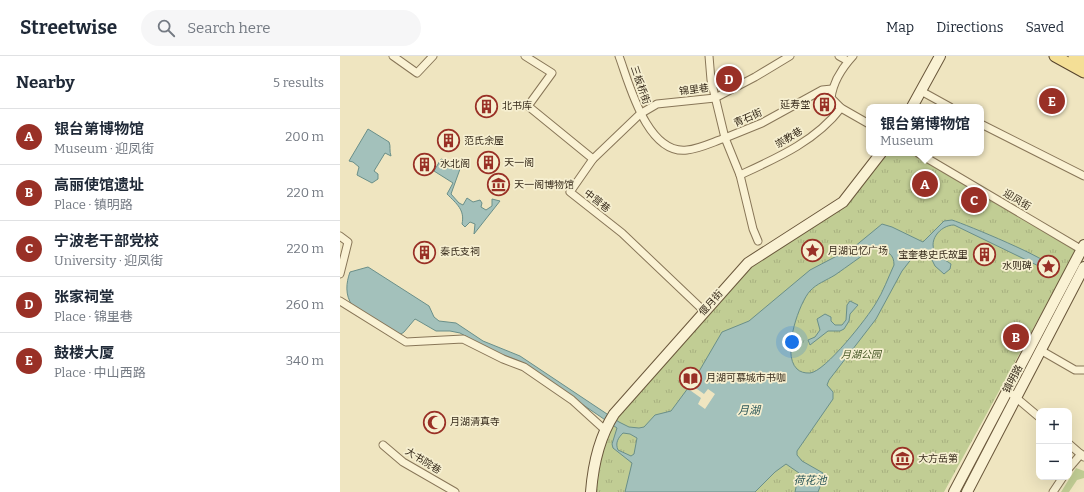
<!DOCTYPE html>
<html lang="en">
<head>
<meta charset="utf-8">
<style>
	body { margin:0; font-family:Bitter,"Noto Sans SC",serif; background:#f6f6f7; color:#1f2937 }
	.controls { position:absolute; right:12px; bottom:12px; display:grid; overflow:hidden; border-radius:8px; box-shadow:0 4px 16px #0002 }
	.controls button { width:36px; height:36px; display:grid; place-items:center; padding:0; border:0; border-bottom:1px solid #e0e1e3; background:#fff; color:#1f2937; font:20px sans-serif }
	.you { position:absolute; left:452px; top:286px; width:14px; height:14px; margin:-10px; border:3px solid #fff; border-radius:50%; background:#1a73e8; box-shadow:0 0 0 6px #1a73e833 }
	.badge { display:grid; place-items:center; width:26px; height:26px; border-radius:50%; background:#993026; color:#fff; font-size:13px; font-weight:700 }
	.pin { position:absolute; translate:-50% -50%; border:2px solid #fff; box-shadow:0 1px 4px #0006 }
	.popup { position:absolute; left:526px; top:48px; width:118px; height:52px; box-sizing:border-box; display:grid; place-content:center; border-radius:8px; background:#fff; filter:drop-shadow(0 1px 3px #0005); font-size:13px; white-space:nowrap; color:#747a83 }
	.popup b { font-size:15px; color:#1f2937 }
	.popup::after { content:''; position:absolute; left:50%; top:100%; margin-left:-8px; border:8px solid transparent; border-top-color:#fff }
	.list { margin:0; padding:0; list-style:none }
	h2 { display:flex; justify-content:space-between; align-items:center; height:52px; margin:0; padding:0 16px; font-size:17px }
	h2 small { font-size:13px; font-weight:400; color:#747a83 }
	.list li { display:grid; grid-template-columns:26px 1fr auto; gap:12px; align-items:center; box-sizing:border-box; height:56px; padding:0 16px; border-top:1px solid #e0e1e3 }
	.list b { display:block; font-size:15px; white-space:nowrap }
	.list p { margin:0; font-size:13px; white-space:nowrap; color:#747a83 }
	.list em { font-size:13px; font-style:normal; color:#747a83 }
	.icon { flex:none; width:22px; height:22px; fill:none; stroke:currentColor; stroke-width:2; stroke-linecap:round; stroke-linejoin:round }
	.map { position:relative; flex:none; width:744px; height:436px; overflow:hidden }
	header { display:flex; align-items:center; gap:24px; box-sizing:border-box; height:56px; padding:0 20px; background:#fff; border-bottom:1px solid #e0e1e3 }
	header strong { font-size:19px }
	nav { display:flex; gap:22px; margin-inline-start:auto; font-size:14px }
	.search { width:280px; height:36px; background:#f6f6f7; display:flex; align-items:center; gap:10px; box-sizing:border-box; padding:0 14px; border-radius:22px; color:#747a83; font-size:15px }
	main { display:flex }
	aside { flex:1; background:#fff }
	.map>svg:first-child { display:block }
	.grass { fill:#c1cd94 }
	.park { fill:url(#park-tufts) }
	.water { fill:#a3c1bb; stroke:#6a8f89; fill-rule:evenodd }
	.pier { fill:#efe5c0 }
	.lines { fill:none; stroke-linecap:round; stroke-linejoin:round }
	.street-casing { stroke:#887658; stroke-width:9 }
	.secondary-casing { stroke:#6a573b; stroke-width:12 }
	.primary-casing { stroke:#56432c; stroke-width:13 }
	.street { stroke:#faf2d4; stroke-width:7 }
	.secondary { stroke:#faf2d4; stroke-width:10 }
	.primary { stroke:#f4df96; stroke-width:11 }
	.labels { text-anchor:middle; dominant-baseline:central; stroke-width:3.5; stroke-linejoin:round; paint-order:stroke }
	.street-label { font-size:10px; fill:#382c1c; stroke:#f6efd0 }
	.poi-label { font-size:10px; fill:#382c1c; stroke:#f6efd0; text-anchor:start }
	.park-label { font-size:10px; font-style:italic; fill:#435523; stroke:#f6efd0 }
	.water-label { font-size:11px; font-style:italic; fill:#2b5758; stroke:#f6efd0 }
</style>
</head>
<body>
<header>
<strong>Streetwise</strong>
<div class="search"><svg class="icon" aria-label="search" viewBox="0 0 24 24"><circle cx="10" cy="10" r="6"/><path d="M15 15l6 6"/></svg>Search here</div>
<nav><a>Map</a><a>Directions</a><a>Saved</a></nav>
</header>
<main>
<aside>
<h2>Nearby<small>5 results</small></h2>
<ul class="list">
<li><span class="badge">A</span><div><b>银台第博物馆</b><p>Museum · 迎凤街</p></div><em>200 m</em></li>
<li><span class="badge">B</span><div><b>高丽使馆遗址</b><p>Place · 镇明路</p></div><em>220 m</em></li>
<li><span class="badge">C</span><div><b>宁波老干部党校</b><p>University · 迎凤街</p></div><em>220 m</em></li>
<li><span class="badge">D</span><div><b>张家祠堂</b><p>Place · 锦里巷</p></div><em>260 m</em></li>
<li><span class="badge">E</span><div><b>鼓楼大厦</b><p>Place · 中山西路</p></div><em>340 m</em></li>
</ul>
</aside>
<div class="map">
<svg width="744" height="436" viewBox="0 0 744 436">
	<defs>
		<pattern id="park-tufts" width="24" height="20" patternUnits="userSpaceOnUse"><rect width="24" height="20" fill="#c1cd94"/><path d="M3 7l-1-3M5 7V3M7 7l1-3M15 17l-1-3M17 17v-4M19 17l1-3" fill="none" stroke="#a7b07f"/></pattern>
	</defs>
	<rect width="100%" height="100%" fill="#efe5c0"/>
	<!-- grass -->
	<path class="grass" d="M736 412 744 415V422L737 424 729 436H721Z"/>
	<!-- park -->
	<path class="park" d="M544 97H574L736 194 604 436H256L264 387 277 360 410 209 504 147Z"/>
	<!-- water -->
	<g class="water">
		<path d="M28 73 49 86C51 90 49 95 51 100L45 97 34 115 38 118V123L32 127 17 119 19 111 13 106 9 105Z"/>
		<path d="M101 103 117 109 120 113 111 138 119 147 123 149 127 142 133 146 140 144 142 147 141 151 146 154 152 150V143L160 145 134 178 135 168 130 166 125 171 122 168C125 154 117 148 107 138L113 127 94 115Z"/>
		<path d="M612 164C627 169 710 203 715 213L714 216 709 215 614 169C600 169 586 186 597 199 601 203 606 204 611 208L610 213 604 218 595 210 590 200 579 196 576 197 562 215 536 263 489 324 487 329 493 336V343L457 395V399L462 405 483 417V423L478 436H455L459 417 446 408 435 416 415 436H285L292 407 273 392 272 388 277 372 179 305 152 295 120 277 110 275H96L77 264 75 263 64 276 61 278 55 277 12 249C5 239 6 227 10 216L28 211 89 250 94 261 99 265 116 267 143 285 180 300 279 366 289 371 299 372 304 371 315 359 331 355 354 324 382 276 409 265 470 214 514 191 542 168 552 171 583 186 604 165ZM538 192C548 196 554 198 554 209 548 222 543 236 536 247 528 261 485 316 470 317 434 319 457 249 470 235 476 228 487 224 495 219 508 210 520 201 532 193ZM283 377 290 378 297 382 294 398 291 400 278 394C275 387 278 382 283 377Z"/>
		<path d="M510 245 518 249 510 258 509 265 504 273 500 275H488L470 289 468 284 475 281 480 274 477 263 485 258 491 261V265L495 269H502L506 264 507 249Z"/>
	</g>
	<!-- pier -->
	<path class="pier" d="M350 328 364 338 368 333 375 338 365 353 358 348 361 342 347 332Z"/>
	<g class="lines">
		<defs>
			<g id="street">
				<path d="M53 0 77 17 93 0"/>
				<path d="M185 0 212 17 188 50 253 103 230 136 282 177 364 255"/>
				<path d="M279 0C289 27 307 99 347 94 359 93 373 86 385 82L400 119 413 173 418 185"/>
				<path d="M369 0 371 24 385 82 422 67 482 34 492 33"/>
				<path d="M499 0 508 5"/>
				<path d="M513 0C502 12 493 26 491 42L501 52 529 68"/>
				<path d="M581 35 610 51"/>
				<path d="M641 68 744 120"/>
				<path d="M578 97 744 195"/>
				<path d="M253 103 300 58 317 48 375 42 415 21 450 0"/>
				<path d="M400 119C437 102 476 85 501 52"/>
				<path d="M0 180 8 186 0 218"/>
				<path d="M0 245 66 286 123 283 163 303 184 311 232 344 265 374"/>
				<path d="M702 295 735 314H744"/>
				<path d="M667 334 699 361"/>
				<path d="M729 388 744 401"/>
				<path d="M43 389 63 406 115 436"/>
				<path d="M729 412 741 398"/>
				<path d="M713 436 723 421"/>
			</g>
			<g id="secondary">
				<path d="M572 51 600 0"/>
				<path d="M251 436C253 410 260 380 274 358L408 207 503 146 541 97"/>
				<path d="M614 436 744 189"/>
				<path d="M627 436 744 211"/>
			</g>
			<g id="primary">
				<path d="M715 0 744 16"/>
				<path d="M734 0 744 5"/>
			</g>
		</defs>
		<!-- street casing -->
		<use href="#street" class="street-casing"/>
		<!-- secondary casing -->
		<use href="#secondary" class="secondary-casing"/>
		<!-- primary casing -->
		<use href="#primary" class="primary-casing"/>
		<!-- street -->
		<use href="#street" class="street"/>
		<!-- secondary -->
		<use href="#secondary" class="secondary"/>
		<!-- primary -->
		<use href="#primary" class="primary"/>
	</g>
	<!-- icons -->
	<defs>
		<symbol id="building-ring" viewBox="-11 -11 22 22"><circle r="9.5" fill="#f6efd0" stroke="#993026" stroke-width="1.5"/><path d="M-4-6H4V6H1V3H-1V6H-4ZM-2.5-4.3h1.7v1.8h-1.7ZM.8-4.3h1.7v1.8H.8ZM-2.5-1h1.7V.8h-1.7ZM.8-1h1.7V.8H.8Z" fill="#993026"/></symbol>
		<symbol id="museum-ring" viewBox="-11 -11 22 22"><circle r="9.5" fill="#f6efd0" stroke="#993026" stroke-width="1.5"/><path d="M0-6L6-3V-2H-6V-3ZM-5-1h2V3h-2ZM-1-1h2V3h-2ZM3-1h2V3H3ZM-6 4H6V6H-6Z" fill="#993026"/></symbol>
		<symbol id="sight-ring" viewBox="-11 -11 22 22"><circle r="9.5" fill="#f6efd0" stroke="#993026" stroke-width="1.5"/><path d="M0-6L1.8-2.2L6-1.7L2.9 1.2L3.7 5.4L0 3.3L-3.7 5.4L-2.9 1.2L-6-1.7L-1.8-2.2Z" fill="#993026"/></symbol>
		<symbol id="library-ring" viewBox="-11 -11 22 22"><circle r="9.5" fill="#f6efd0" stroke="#993026" stroke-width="1.5"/><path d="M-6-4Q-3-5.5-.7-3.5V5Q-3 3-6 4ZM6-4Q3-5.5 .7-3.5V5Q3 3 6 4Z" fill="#993026"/></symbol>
		<symbol id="mosque-ring" viewBox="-11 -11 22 22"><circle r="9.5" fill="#f6efd0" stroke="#993026" stroke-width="1.5"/><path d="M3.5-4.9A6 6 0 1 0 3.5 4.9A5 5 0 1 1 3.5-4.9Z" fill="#993026"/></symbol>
	</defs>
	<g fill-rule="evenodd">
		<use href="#building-ring" x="472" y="36" width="25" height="25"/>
		<use href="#building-ring" x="134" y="38" width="25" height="25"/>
		<use href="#building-ring" x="96" y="72" width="25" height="25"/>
		<use href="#building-ring" x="136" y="94" width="25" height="25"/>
		<use href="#building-ring" x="72" y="96" width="25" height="25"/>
		<use href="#museum-ring" x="146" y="116" width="25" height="25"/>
		<use href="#sight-ring" x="460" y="182" width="25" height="25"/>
		<use href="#building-ring" x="72" y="184" width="25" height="25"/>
		<use href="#building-ring" x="632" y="186" width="25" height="25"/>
		<use href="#sight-ring" x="696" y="198" width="25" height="25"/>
		<use href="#library-ring" x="338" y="310" width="25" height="25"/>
		<use href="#mosque-ring" x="82" y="354" width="25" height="25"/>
		<use href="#museum-ring" x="550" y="390" width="25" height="25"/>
	</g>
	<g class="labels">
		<!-- street labels -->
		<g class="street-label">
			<text transform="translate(300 29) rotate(71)">三板桥街</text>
			<text transform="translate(354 34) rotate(-7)">锦里巷</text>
			<text transform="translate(408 62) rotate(-24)">青石街</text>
			<text transform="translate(449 82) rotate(-31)">崇教巷</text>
			<text transform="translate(677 144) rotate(31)">迎凤街</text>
			<text transform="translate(257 145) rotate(38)">中营巷</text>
			<text transform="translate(371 247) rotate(-48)">偃月街</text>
			<text transform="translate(673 323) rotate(-62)">镇明路</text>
			<text transform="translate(83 405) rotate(32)">大书院巷</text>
		</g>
		<!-- poi labels -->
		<g class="poi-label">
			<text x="470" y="49" text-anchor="end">延寿堂</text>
			<text x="162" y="50">北书库</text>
			<text x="124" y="85">范氏余屋</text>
			<text x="164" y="107">天一阁</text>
			<text x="100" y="108">水北阁</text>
			<text x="174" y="129">天一阁博物馆</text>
			<text x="488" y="195">月湖记忆广场</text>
			<text x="100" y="196">秦氏支祠</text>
			<text x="628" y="199" text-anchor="end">宝奎巷史氏故里</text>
			<text x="692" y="210" text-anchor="end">水则碑</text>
			<text x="366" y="322">月湖可慕城市书咖</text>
			<text x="110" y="366">月湖清真寺</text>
			<text x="578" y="403">大方岳第</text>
		</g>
		<!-- park labels -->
		<g class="park-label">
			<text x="521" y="299">月湖公园</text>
		</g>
		<!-- water labels -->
		<g class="water-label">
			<text x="409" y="354">月湖</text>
			<text x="470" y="424">荷花池</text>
		</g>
	</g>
</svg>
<div class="controls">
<button>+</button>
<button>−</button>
</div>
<div class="you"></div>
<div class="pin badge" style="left:585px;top:128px">A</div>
<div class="popup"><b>银台第博物馆</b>Museum</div>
<div class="pin badge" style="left:676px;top:281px">B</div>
<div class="pin badge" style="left:634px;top:144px">C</div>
<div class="pin badge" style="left:389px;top:23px">D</div>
<div class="pin badge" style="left:712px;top:45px">E</div>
</div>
</main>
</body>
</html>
